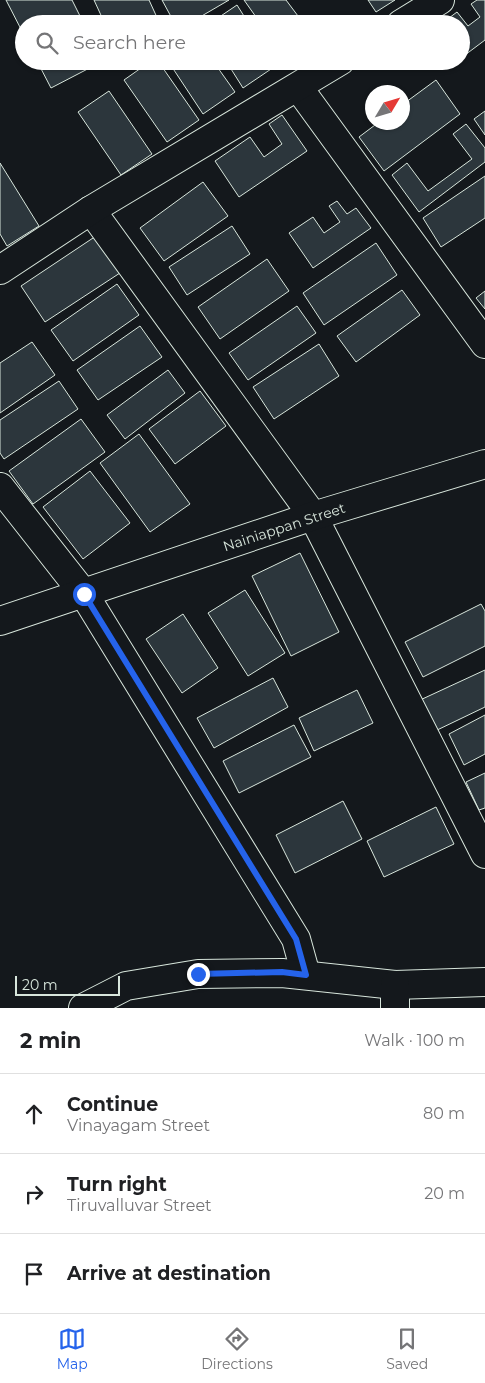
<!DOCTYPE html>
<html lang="en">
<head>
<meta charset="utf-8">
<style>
	body { margin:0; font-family:Montserrat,sans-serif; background:#f2f2f2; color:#202124 }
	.compass { position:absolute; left:365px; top:85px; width:45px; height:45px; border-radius:50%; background:#fff; box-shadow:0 1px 4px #0004; rotate:52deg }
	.scale { position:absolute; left:15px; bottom:12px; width:105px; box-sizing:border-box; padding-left:5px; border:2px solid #d8e6dc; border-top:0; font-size:14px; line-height:18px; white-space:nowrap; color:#d8e6dc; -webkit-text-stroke:4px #14181c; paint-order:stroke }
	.stop { position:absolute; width:15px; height:15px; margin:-11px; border:4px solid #2563eb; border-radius:50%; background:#fff }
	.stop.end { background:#2563eb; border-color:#fff; box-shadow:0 1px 5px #0008 }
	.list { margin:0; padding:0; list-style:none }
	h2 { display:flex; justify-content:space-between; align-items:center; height:65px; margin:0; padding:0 20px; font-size:21px }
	h2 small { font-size:16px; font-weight:400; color:#757577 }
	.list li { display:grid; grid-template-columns:32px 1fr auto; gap:15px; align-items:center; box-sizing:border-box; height:80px; padding:0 20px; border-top:1px solid #e0e0e0 }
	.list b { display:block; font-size:19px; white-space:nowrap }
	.list p { margin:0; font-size:16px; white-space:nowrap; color:#757577 }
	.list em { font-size:16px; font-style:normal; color:#757577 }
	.icon { flex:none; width:28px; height:28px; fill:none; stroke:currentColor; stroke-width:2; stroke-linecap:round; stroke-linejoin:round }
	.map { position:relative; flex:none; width:485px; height:1008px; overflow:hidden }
	.search { position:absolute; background:#fff; box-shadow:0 1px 4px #0004; left:15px; right:15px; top:15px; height:55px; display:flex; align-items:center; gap:12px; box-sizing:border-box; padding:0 18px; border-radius:28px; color:#757577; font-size:19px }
	.sheet { height:305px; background:#fff }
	nav { display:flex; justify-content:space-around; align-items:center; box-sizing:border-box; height:70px; border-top:1px solid #e0e0e0; background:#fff; font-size:14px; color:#757577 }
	nav a { display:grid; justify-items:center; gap:2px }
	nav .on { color:#2563eb }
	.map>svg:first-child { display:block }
	.building { fill:#2c363c; stroke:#d8e6dc }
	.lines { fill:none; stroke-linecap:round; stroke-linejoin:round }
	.street-casing { stroke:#d8e6dc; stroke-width:30 }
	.street { stroke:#14181c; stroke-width:28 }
	.route { stroke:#2563eb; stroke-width:6 }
	.labels { text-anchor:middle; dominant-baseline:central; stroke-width:4; stroke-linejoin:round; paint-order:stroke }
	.street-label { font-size:14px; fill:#d8e6dc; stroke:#14181c }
</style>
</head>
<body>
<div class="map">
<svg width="485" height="1008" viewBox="0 0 485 1008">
	<rect width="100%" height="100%" fill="#14181c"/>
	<!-- building -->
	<g class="building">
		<path d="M6 0H72L84 24H24V35Z"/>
		<path d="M94 0H149L160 24H105Z"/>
		<path d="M162 0H229L188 24H175Z"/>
		<path d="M244 0H286L304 24H261Z"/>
		<path d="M368 0H395L376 12Z"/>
		<path d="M477 0H485V40L461 58V24H441L457 12 468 26 480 17 471 4Z"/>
		<path d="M237 5 249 24H209Z"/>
		<path d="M37 61H103L51 88Z"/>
		<path d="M151 61H158L199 120 167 142 124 80Z"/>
		<path d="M168 61H213L235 92 203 114Z"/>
		<path d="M226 61H275L277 65 243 88Z"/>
		<path d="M440 61H456L446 69Z"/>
		<path d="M436 80 460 114 384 171 359 137 379 122H402V105Z"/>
		<path d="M109 91 152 154 121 175 78 112Z"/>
		<path d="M485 111V135L474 119Z"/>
		<path d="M282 115 307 151 239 197 215 161 250 137 264 157 282 144 269 124Z"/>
		<path d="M466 124 485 148V162L419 212 392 175 407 163 428 191 472 159 453 134Z"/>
		<path d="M0 163 39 226 7 246 0 234Z"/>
		<path d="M485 176V218L441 247 423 218Z"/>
		<path d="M203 182 228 216 164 261 140 228Z"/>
		<path d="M337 201 347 214 356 208 371 228 313 268 289 233 313 217 324 233 340 222 329 206Z"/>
		<path d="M232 226 250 254 187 295 169 267Z"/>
		<path d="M99 234 123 271 45 322 21 286Z"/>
		<path d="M376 243 397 275 324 325 303 293Z"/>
		<path d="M267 259 289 291 220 339 198 307Z"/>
		<path d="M117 284 139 315 73 361 51 330Z"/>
		<path d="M402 290 420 315 356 362 337 336Z"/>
		<path d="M485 291V309L476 298Z"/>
		<path d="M297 306 316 333 248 380 229 353Z"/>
		<path d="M140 326 162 357 98 400 77 370Z"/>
		<path d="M32 342 55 375 0 413V363Z"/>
		<path d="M319 344 339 376 274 419 253 387Z"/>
		<path d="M168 370 185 393 125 439 107 415Z"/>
		<path d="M59 381 78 409 4 459 0 453V420Z"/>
		<path d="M200 391 226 426 175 464 149 429Z"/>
		<path d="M81 419 105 452 33 504 9 471Z"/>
		<path d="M139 434 190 504 150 532 100 463Z"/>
		<path d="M90 471 130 523 83 559 43 507Z"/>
		<path d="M300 553 339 632 291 656 252 576Z"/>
		<path d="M245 590 285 653 248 676 208 613Z"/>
		<path d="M481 604 485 611V646L423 677 405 642Z"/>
		<path d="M183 614 218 668 182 693 146 639Z"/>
		<path d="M485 670V707L433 732 418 701Z"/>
		<path d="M273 678 288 707 214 748 197 718Z"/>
		<path d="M357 690 373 723 314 751 299 718Z"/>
		<path d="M485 715V754L464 765 449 734Z"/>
		<path d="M294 725 311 757 239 793 223 761Z"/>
		<path d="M485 773V808L479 810 466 782Z"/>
		<path d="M343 801 362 839 295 873 276 835Z"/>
		<path d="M436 807 454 844 384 877 367 841Z"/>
	</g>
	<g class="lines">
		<defs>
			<g id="street">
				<path d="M401 24 440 0"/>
				<path d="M298 87 485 344"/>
				<path d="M91 210 313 516 485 854"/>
				<path d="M0 270 91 210 340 61"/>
				<path d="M0 487 84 594 296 939 306 975"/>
				<path d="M0 621 313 516 485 464"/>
				<path d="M83 1008 126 986 198 974 282 973 395 985 485 982"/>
				<path d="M395 1008V985"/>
			</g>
		</defs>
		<!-- street casing -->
		<use href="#street" class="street-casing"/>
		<!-- street -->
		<use href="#street" class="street"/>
	</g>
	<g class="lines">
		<!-- route -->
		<path class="route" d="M84 594 296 939 306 975 282 972 198 974"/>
	</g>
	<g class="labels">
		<!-- street labels -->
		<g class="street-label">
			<text transform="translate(284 527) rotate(-18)">Nainiappan Street</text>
		</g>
	</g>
</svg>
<svg class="compass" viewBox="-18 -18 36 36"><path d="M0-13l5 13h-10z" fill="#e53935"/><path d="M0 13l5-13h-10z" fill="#757577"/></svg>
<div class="scale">20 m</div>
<div class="stop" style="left:84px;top:594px"></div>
<div class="stop end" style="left:198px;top:974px"></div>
<div class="search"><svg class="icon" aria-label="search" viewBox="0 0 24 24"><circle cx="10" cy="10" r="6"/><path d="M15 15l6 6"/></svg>Search here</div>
</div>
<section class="sheet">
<h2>2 min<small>Walk · 100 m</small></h2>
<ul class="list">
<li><svg class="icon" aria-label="ahead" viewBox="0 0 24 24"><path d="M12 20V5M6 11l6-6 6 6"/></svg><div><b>Continue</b><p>Vinayagam Street</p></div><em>80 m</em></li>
<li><svg class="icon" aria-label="right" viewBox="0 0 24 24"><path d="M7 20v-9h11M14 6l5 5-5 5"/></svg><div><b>Turn right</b><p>Tiruvalluvar Street</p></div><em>20 m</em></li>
<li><svg class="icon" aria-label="arrive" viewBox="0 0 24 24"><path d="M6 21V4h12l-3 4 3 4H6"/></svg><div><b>Arrive at destination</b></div></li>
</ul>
</section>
<nav>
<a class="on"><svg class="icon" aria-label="map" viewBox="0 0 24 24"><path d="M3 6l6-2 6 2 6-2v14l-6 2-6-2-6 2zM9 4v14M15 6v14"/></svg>Map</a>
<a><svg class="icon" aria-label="directions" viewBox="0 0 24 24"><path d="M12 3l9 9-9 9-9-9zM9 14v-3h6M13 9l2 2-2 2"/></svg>Directions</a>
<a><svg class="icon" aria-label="saved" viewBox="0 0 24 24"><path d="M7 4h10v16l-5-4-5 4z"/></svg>Saved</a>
</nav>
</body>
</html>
